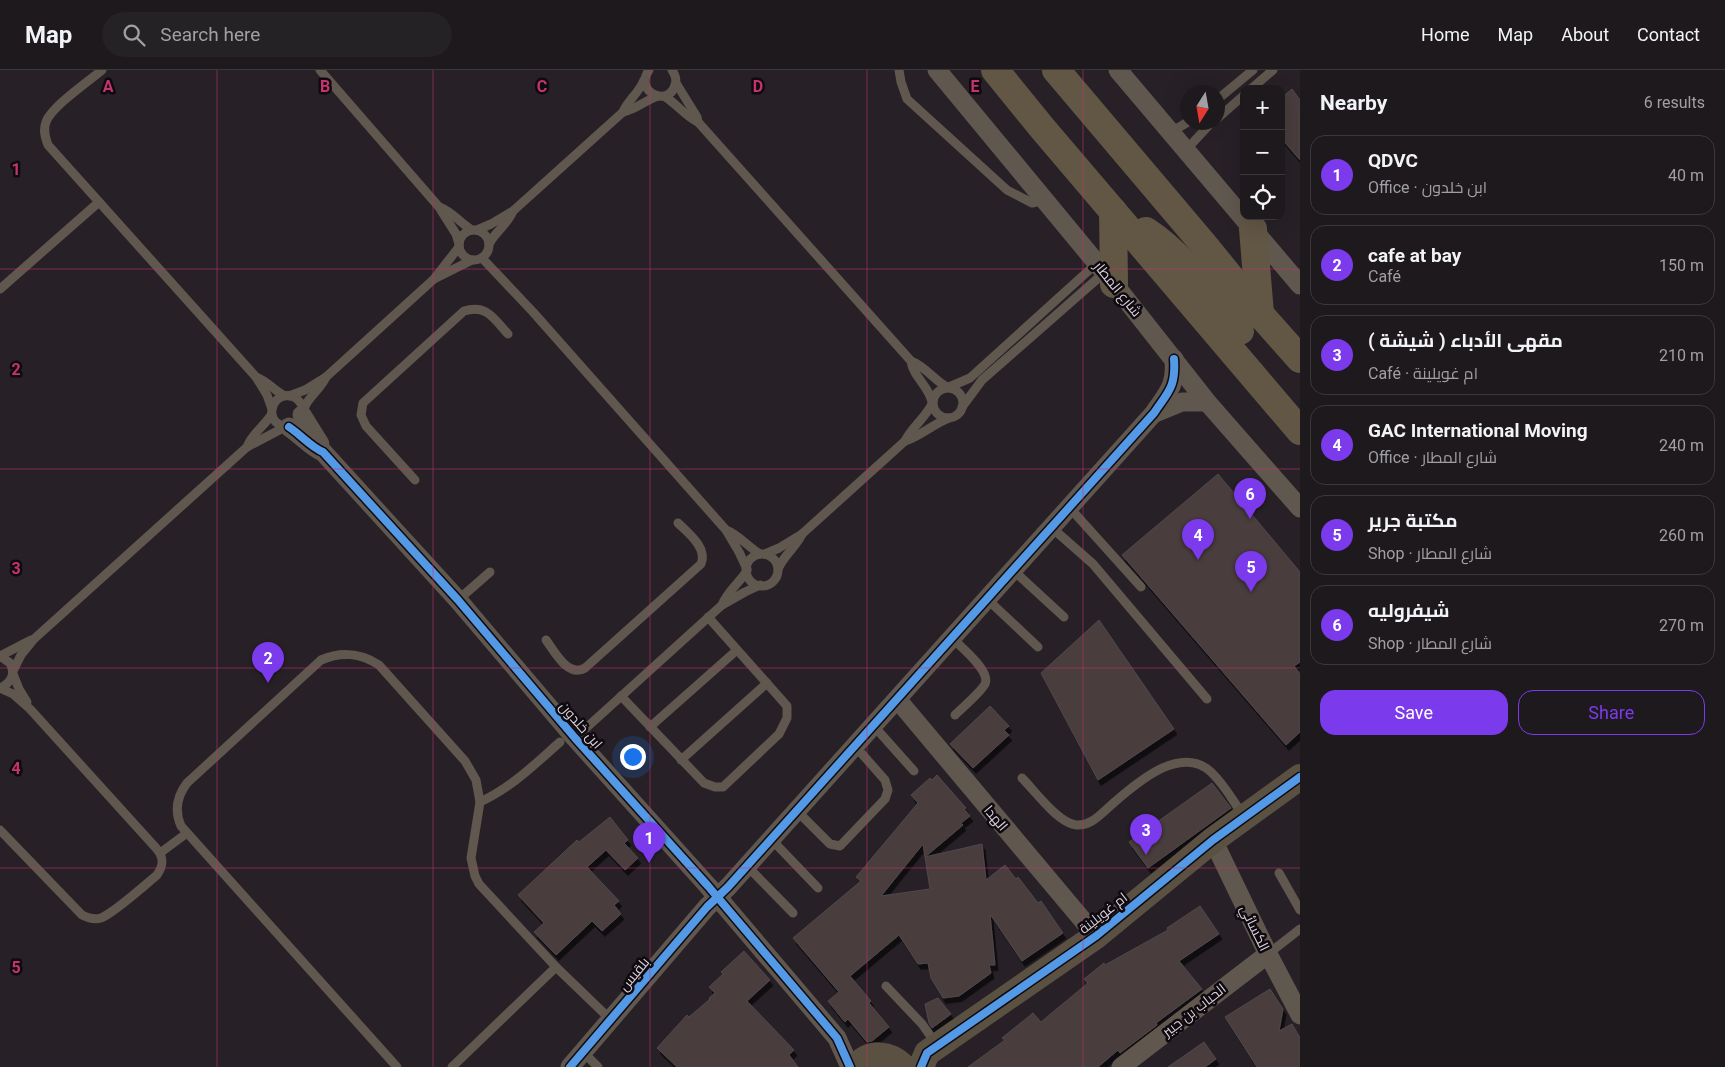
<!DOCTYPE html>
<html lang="en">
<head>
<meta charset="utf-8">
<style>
	body { margin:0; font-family:Roboto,Cairo,sans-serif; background:#252226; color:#f1f3f6 }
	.controls { position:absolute; right:15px; top:15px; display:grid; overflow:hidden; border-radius:10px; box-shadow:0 5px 20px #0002 }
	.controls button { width:45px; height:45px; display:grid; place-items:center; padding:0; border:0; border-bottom:1px solid #3b383b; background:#1d191d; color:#f1f3f6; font:25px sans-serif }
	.compass { position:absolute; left:1180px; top:15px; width:45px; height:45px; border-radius:50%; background:#1d191d; box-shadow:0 5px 20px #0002; rotate:191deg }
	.you { position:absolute; left:632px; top:686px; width:18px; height:18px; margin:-12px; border:4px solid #fff; border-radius:50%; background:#1a73e8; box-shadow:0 0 0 8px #1a73e833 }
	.badge { display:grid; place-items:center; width:32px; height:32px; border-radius:50%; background:#7c3aed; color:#fff; font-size:16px; font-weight:700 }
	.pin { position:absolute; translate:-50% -41px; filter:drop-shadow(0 1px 2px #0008) }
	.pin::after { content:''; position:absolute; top:26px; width:18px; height:15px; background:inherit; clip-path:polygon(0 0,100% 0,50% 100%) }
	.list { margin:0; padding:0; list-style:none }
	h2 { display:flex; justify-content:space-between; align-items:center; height:65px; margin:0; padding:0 20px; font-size:21px }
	h2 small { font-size:16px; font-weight:400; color:#a0a0a4 }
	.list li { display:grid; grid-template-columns:32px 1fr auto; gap:15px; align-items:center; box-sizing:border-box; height:80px; margin:0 10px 10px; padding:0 10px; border:1px solid #3b383b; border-radius:15px }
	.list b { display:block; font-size:19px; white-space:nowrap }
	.list p { margin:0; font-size:16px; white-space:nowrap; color:#a0a0a4 }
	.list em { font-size:16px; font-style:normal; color:#a0a0a4 }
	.actions { display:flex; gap:10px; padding:15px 20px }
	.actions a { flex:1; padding:11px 0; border:1px solid #7c3aed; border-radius:15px; text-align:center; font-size:18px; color:#7c3aed }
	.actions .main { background:#7c3aed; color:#fff }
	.icon { flex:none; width:28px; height:28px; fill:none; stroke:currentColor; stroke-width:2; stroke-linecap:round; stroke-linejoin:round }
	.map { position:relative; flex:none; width:1300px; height:997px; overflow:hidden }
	header { display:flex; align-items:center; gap:30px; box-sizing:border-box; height:70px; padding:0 25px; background:#1d191d; border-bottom:1px solid #3b383b }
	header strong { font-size:24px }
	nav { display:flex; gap:28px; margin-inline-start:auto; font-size:18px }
	.search { width:350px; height:45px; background:#252226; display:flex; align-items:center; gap:12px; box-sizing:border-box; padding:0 18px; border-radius:28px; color:#a0a0a4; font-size:19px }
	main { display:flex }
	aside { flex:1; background:#1d191d }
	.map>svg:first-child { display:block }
	.building { fill:#493c3e; stroke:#50494c; fill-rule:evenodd; filter:url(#shadow) }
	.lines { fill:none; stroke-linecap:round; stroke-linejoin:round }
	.lane { stroke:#60574e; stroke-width:9 }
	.street { stroke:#60574e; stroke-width:19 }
	.secondary { stroke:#5b5142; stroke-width:26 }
	.primary { stroke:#625745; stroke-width:28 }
	.cycleway-casing { stroke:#0f0a0f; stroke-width:11 }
	.cycleway { stroke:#5399e6; stroke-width:8 }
	.grid { fill:none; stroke:#c5346e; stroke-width:1; stroke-opacity:0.55 }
	.labels { text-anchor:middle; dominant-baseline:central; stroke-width:5; stroke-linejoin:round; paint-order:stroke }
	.street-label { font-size:14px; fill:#d9d1da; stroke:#0f0a0f }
	.grid-label { font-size:16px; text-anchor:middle; font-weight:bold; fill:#c5346e; stroke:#0f0a0f; stroke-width:5; stroke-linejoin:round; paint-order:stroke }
</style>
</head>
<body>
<header>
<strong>Map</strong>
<div class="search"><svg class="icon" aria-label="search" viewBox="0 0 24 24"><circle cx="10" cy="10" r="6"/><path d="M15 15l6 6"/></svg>Search here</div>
<nav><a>Home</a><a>Map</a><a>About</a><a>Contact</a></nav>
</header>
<main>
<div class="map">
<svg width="1300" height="997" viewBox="0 0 1300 997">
	<defs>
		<filter id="shadow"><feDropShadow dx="3" dy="5.5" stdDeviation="0" flood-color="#0009"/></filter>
	</defs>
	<rect width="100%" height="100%" fill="#272127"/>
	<!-- building -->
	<g class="building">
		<path d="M1292 19 1300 30V90L1281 68V28Z"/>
		<path d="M1218 404 1300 502V592L1294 596 1300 604V662L1286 675 1122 485Z"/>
		<path d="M1099 550 1174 659 1098 710 1041 603Z"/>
		<path d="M990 636 1009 656 1004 660 1009 665 973 698 950 674Z"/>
		<path d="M937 705 966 738 964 739 970 746 961 753 963 755 925 787 982 774 986 810 1005 795 1016 809 1018 807 1038 833 1041 831 1063 863 1022 891 990 844 995 895H989L991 903 959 926 943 928 931 908 928 893 918 894 899 865 850 906 871 931 869 933 889 957 872 971 867 972 848 949 845 952 828 931 839 922 793 868 861 811 856 807 918 733 911 725 930 708 932 710ZM923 774 930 819 881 826Z"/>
		<path d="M1212 713 1231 738 1148 798 1129 772Z"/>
		<path d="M610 747 628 770 624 773 638 788 625 800 606 780 587 797 619 831 614 835 621 844 602 861 592 851 556 885 534 862 544 853 518 825 577 770 579 772Z"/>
		<path d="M1200 836 1219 864 1179 891 1202 919 1156 953 1157 955 1120 983 1118 980 1098 997H968L1005 970 1002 968 1033 943 1041 952 1088 913 1084 909 1104 893 1105 895 1168 860 1167 858Z"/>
		<path d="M744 881 770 910 747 931 794 980 789 985 798 997H677L657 978 687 945 689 947 710 929 709 928 715 923 709 917 723 904 721 902Z"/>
		<path d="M1270 919 1283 939 1279 961 1292 954 1300 968V997H1257L1225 947Z"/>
		<path d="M938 928 951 944 932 958 929 953 925 934Z"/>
		<path d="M1204 972 1216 989 1205 997H1168Z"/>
	</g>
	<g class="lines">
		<!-- lane -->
		<g class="lane">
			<path d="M102 0C89 11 51 37 46 52 43 60 45 67 48 75L256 307 267 325 272 339"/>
			<path d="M320 0 439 137 456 164 459 174"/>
			<path d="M649 0C633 22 669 38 675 15 677 9 675 5 672 0"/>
			<path d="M899 0 901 12 907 29 1007 120 1032 133 1045 130"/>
			<path d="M676 13 697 47 698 52 911 291C925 296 934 310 947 317"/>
			<path d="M1251 19 1273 0"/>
			<path d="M664 26C676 33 686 47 698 52"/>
			<path d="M1218 29 1253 0"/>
			<path d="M623 42C635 40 646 30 658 26"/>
			<path d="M1218 48 1244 25"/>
			<path d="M1171 62 1188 52"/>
			<path d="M1186 80 1212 52"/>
			<path d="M439 137C452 141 460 153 472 160"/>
			<circle cx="474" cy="175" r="15"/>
			<path d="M477 160 491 154 513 141 623 42C628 30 639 23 644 10"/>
			<path d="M489 174C495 162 508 154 513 141"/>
			<path d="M482 188 533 242 726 460 739 482 747 499"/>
			<path d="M434 209 472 190"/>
			<path d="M0 219 99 132"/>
			<path d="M911 291C913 307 929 316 932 332"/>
			<path d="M256 307C267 311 275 321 285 326"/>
			<path d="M949 317 970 308 1097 193"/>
			<circle cx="948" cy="333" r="15"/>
			<path d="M289 326 305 320 326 307 434 209 459 177"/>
			<path d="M962 337 982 310 1104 203"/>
			<path d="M302 346C304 329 320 321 326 307"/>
			<path d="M287 357C260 353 273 318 294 327 299 330 302 334 303 339"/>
			<path d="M905 371C921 366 933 354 949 348"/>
			<path d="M247 377C251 365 265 355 272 344"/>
			<path d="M415 410 366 356 361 345 363 333 464 241C487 234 494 249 508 264"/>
			<path d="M1069 437 1141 517"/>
			<path d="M1051 457 1093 494 1207 629"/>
			<path d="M726 460C739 465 748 477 760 484"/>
			<path d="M765 484 779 478 802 464 905 371C912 357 925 348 932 334"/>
			<circle cx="762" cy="500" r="16"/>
			<path d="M778 499C784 485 796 477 802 464"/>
			<path d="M1013 500 1064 547"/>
			<path d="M987 529 1038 577"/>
			<path d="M458 530 490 502"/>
			<path d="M722 535C727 522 739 513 747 501"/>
			<path d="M952 568C961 577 991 601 985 614 981 622 962 638 955 645"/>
			<path d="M546 570C555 582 568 608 585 598L701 494C708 478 688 463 678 453"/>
			<path d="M0 586 10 593C16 604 11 613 0 618"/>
			<path d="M0 586 31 570"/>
			<path d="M13 601 21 585 34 569 247 377 285 357"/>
			<path d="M13 604 19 619 27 632"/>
			<path d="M621 626 704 713 715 717H723L779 664 787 648V636L708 547"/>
			<path d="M873 655 914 701"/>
			<path d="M650 657 737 580"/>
			<path d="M575 668 722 535 745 522 760 515"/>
			<path d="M681 690 767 613"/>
			<path d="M1022 708C1035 721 1058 753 1076 755 1090 756 1099 746 1109 737 1133 716 1179 673 1211 702 1224 714 1233 731 1243 745"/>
			<path d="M480 732C511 718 535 694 560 672"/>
			<path d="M797 741 830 774 840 776 885 729 888 720 885 710 855 676"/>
			<path d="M0 760 82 845C88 848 94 850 101 848 114 843 145 815 157 805 164 795 164 787 156 778L30 639 13 624 0 618"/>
			<path d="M771 769 818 818"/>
			<path d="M160 783 187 763"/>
			<path d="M747 796 793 843"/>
			<path d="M1279 803 1300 840"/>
			<path d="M1268 884 1300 859"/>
			<path d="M886 916 922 954 936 974"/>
			<path d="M583 982 598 997"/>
			<path d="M397 997 181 756C174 740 177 726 187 713L321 590C342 581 360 583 379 595L465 691 476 710 480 732 471 788 475 806 479 814 556 897 611 950"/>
			<path d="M452 997 556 897"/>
		</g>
		<!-- street -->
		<g class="street">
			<path d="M937 0 1114 214 1207 332 1300 438"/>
			<path d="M1118 0 1300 215"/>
			<path d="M1155 343 1182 332H1207"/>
			<path d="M302 345 320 374"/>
			<path d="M289 357C301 365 311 377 323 382L458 530 575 668 708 816 837 968 850 997"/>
			<path d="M897 629 1096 866"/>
			<path d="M1213 770 1268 884 1300 945"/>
			<path d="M570 997 707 837 728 817 1154 343C1168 322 1176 317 1174 289"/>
			<path d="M1121 997 1268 884"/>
		</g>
		<!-- secondary -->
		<g class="secondary">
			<path d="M856 997C870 980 890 983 904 997"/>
			<path d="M921 997 927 983 1096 866 1213 770 1300 707"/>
		</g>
		<!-- primary -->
		<g class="primary">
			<path d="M995 0 1043 59 1300 361"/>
			<path d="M1056 0 1205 176 1260 244 1300 289"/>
			<path d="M1113 141 1114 214"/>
			<path d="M1253 159 1260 244"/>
			<path d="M1146 161C1184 186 1211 226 1240 261"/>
		</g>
		<defs>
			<g id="cycleway">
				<path d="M289 357C301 365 311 377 323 382L458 530 575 668 708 816 837 968 850 997"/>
				<path d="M570 997 707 837 728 817 1154 343C1168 322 1176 317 1174 289"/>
				<path d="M921 997 927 983 1096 866 1213 770 1300 707"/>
			</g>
		</defs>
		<!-- cycleway casing -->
		<use href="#cycleway" class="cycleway-casing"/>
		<!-- cycleway -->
		<use href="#cycleway" class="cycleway"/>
	</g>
	<!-- grid -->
	<path class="grid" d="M217 0V997M433 0V997M650 0V997M867 0V997M1083 0V997M0 199H1300M0 399H1300M0 598H1300M0 798H1300"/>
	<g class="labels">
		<!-- street labels -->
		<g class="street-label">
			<text transform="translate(1118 219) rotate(51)">شارع المطار</text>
			<text transform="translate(581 655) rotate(49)">ابن خلدون</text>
			<text transform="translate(996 748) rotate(50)">الهدا</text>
			<text transform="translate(1103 843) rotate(-38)">ام غويلينة</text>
			<text transform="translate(1255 858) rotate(64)">الكسائي</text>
			<text transform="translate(634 904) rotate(-50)">بلقيس</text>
			<text transform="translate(1194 940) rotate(-38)">الحباب بن جبير</text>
		</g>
	</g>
	<g class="grid-label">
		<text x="108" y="22">A</text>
		<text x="325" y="22">B</text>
		<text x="542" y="22">C</text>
		<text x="758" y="22">D</text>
		<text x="975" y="22">E</text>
		<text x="16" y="105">1</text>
		<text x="16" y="305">2</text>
		<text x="16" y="504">3</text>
		<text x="16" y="704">4</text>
		<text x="16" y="903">5</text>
	</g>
</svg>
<div class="controls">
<button>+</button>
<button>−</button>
<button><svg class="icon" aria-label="locate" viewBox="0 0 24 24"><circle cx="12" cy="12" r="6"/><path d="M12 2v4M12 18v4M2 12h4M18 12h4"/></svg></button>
</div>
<svg class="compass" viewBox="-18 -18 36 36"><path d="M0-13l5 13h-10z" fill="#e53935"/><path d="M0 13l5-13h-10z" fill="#a0a0a4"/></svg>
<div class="you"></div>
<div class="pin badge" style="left:649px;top:793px">1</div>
<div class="pin badge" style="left:268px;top:613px">2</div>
<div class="pin badge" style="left:1146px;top:785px">3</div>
<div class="pin badge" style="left:1198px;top:490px">4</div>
<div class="pin badge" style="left:1251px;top:522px">5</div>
<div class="pin badge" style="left:1250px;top:449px">6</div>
</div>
<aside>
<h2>Nearby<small>6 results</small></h2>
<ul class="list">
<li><span class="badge">1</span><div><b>QDVC</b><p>Office · ابن خلدون</p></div><em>40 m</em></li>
<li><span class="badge">2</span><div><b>cafe at bay</b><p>Café</p></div><em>150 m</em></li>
<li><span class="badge">3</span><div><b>مقهى الأدباء ( شيشة )</b><p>Café · ام غويلينة</p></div><em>210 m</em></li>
<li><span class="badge">4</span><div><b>GAC International Moving</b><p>Office · شارع المطار</p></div><em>240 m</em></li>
<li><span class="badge">5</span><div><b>مكتبة جرير</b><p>Shop · شارع المطار</p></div><em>260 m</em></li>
<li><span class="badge">6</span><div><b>شيفروليه</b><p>Shop · شارع المطار</p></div><em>270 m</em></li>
</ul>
<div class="actions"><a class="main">Save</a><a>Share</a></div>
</aside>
</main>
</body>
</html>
